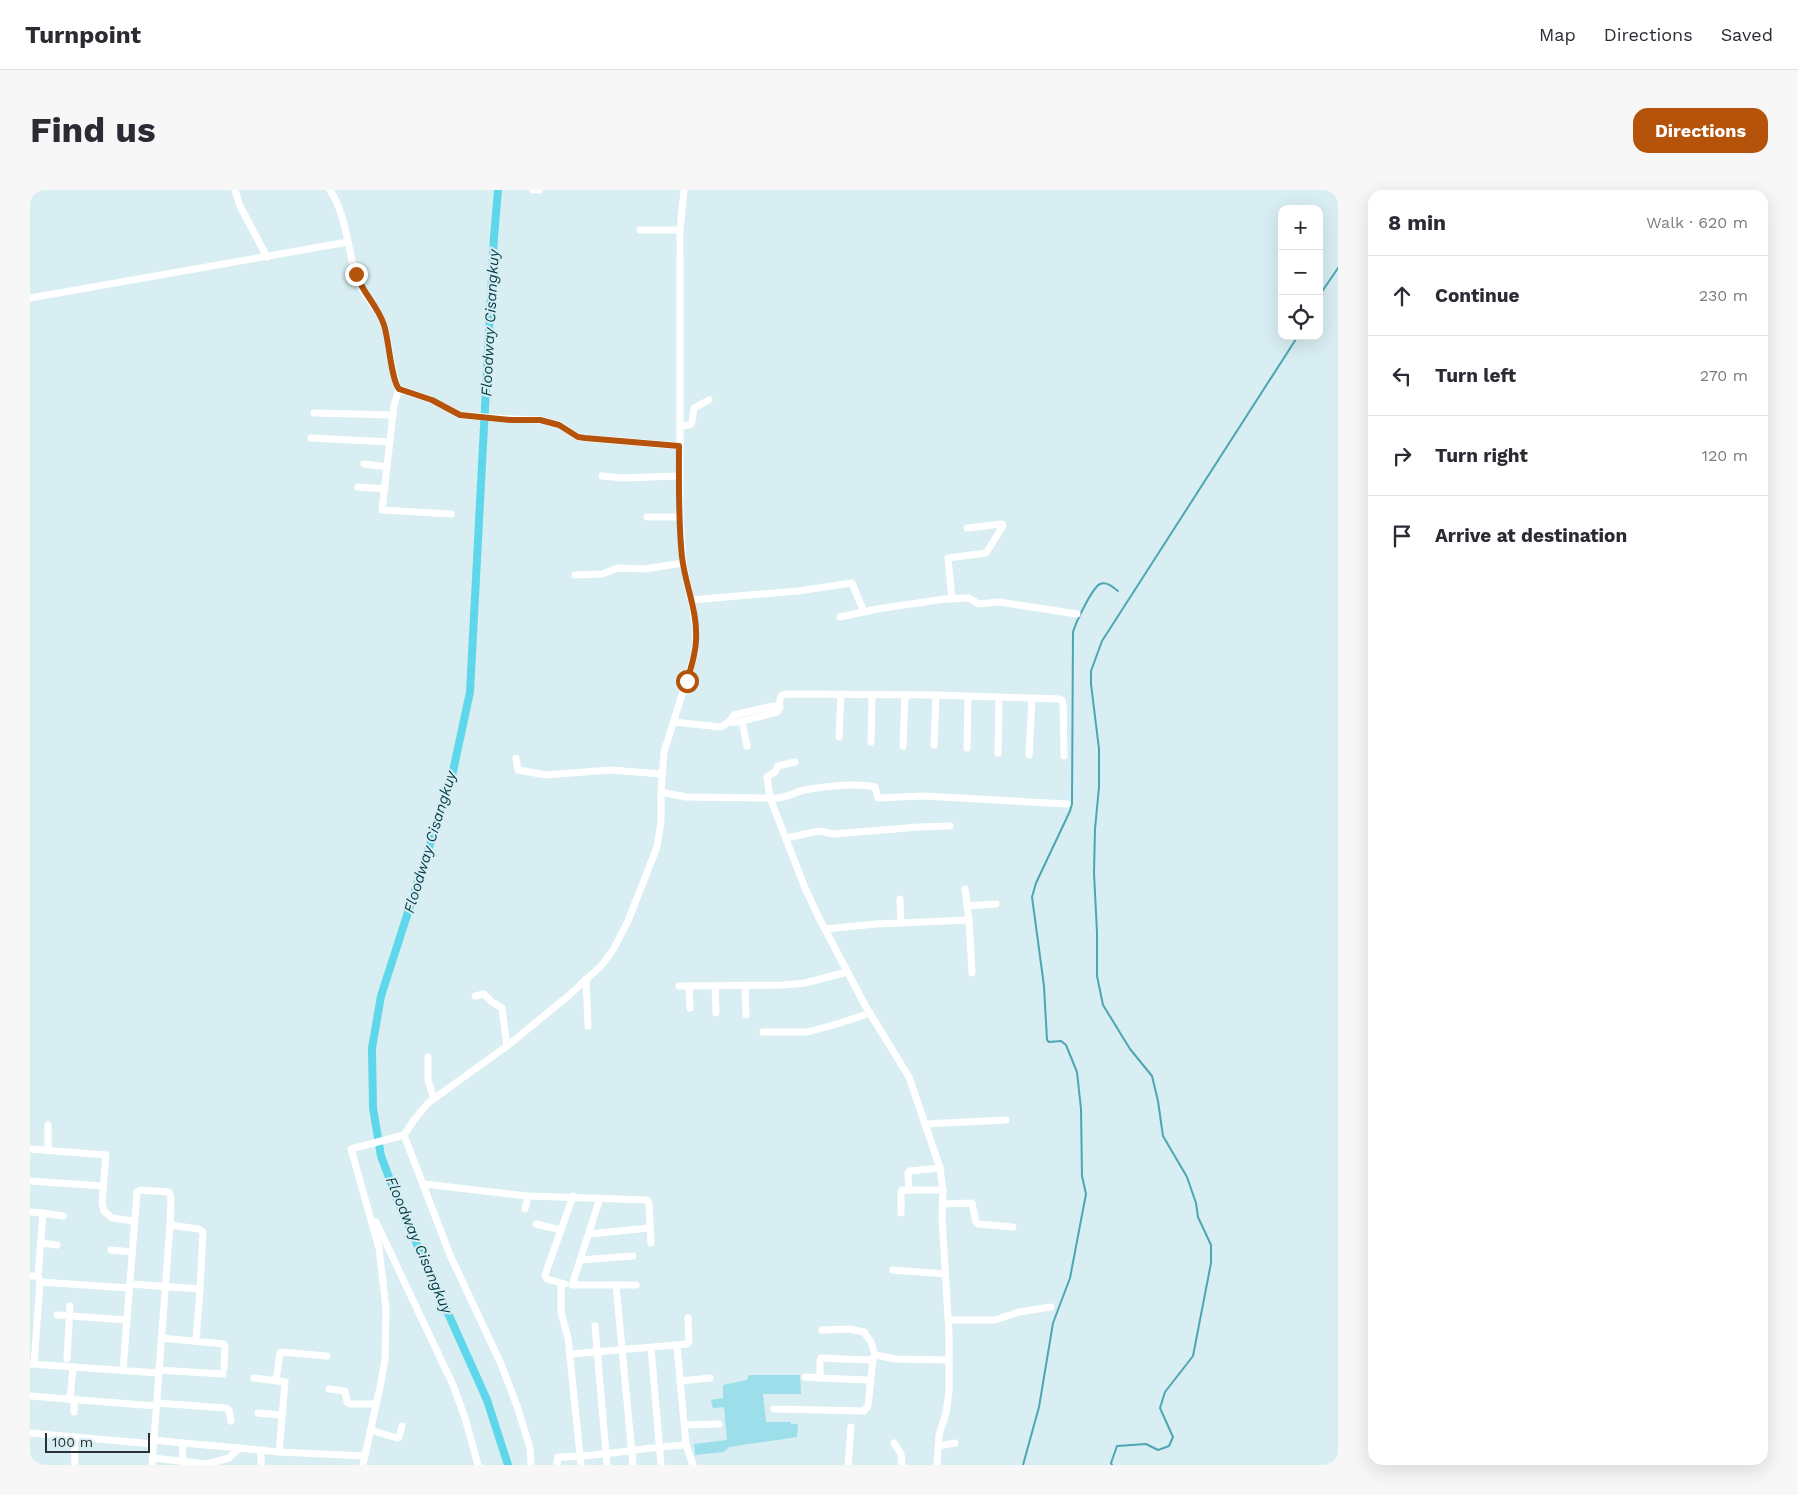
<!DOCTYPE html>
<html lang="en">
<head>
<meta charset="utf-8">
<style>
	body { margin:0; font-family:"Work Sans",sans-serif; background:#f7f7f7; color:#2b2b33 }
	.controls { position:absolute; right:15px; top:15px; display:grid; overflow:hidden; border-radius:10px; box-shadow:0 5px 20px #0002 }
	.controls button { width:45px; height:45px; display:grid; place-items:center; padding:0; border:0; border-bottom:1px solid #e1e1e2; background:#fff; color:#2b2b33; font:25px sans-serif }
	.scale { position:absolute; left:15px; bottom:12px; width:105px; box-sizing:border-box; padding-left:5px; border:2px solid #283133; border-top:0; font-size:14px; line-height:18px; white-space:nowrap; color:#283133; -webkit-text-stroke:4px #d8eef2; paint-order:stroke }
	.stop { position:absolute; width:15px; height:15px; margin:-11px; border:4px solid #b45309; border-radius:50%; background:#fff }
	.stop.end { background:#b45309; border-color:#fff; box-shadow:0 1px 5px #0008 }
	.list { margin:0; padding:0; list-style:none }
	h2 { display:flex; justify-content:space-between; align-items:center; height:65px; margin:0; padding:0 20px; font-size:21px }
	h2 small { font-size:16px; font-weight:400; color:#7c7c81 }
	.list li { display:grid; grid-template-columns:32px 1fr auto; gap:15px; align-items:center; box-sizing:border-box; height:80px; padding:0 20px; border-top:1px solid #e1e1e2 }
	.list b { display:block; font-size:19px; white-space:nowrap }
	.list em { font-size:16px; font-style:normal; color:#7c7c81 }
	.icon { flex:none; width:28px; height:28px; fill:none; stroke:currentColor; stroke-width:2; stroke-linecap:round; stroke-linejoin:round }
	.map { position:relative; flex:none; width:1308px; height:1275px; overflow:hidden; border-radius:15px }
	header { display:flex; align-items:center; gap:30px; box-sizing:border-box; height:70px; padding:0 25px; background:#fff; border-bottom:1px solid #e1e1e2 }
	header strong { font-size:24px }
	nav { display:flex; gap:28px; margin-inline-start:auto; font-size:18px }
	.intro { display:flex; align-items:center; justify-content:space-between; box-sizing:border-box; height:120px; padding:0 30px }
	h1 { margin:0; font-size:35px }
	.button { padding:12px 22px; border-radius:15px; background:#b45309; color:#fff; font-size:18px; font-weight:700 }
	main { display:flex; gap:30px; padding:0 30px }
	aside { flex:1; background:#fff; border-radius:15px; box-shadow:0 5px 20px #0002 }
	.map>svg:first-child { display:block }
	.green { fill:#9cdeea }
	.lines { fill:none; stroke-linecap:round; stroke-linejoin:round }
	.stream { stroke:#4ea5b4; stroke-width:2 }
	.canal { stroke:#5fd7eb; stroke-width:8 }
	.minor { stroke:#fff; stroke-width:7 }
	.route { stroke:#b45309; stroke-width:6 }
	.labels { text-anchor:middle; dominant-baseline:central; stroke-width:4; stroke-linejoin:round; paint-order:stroke }
	.water-label { font-size:15px; font-style:italic; fill:#023d46; stroke:#d8eef2 }
</style>
</head>
<body>
<header>
<strong>Turnpoint</strong>
<nav><a>Map</a><a>Directions</a><a>Saved</a></nav>
</header>
<div class="intro"><h1>Find us</h1><a class="button">Directions</a></div>
<main>
<div class="map">
<svg width="1308" height="1275" viewBox="0 0 1308 1275">
	<rect width="100%" height="100%" fill="#d8eef2"/>
	<!-- green -->
	<path class="green" d="M719 1185H770L771 1204H733L736 1232H761V1234H768L767 1247 699 1257 694 1262 665 1265 664 1254 697 1250 694 1217 683 1218 681 1210 693 1208V1195L717 1190Z"/>
	<g class="lines">
		<!-- stream -->
		<g class="stream">
			<path d="M1289 106 1308 78"/>
			<path d="M993 1275 1009 1217 1023 1133 1040 1088 1056 1004 1052 986 1051 919 1047 882 1036 855 1031 851 1019 852 1017 850 1014 796 1002 707 1006 693 1040 621 1042 614 1043 442C1046 432 1062 398 1070 394 1076 391 1083 397 1088 401"/>
			<path d="M1082 1275 1081 1273 1087 1256 1116 1254 1128 1260 1139 1256 1143 1247 1130 1218 1135 1202 1163 1166 1181 1073V1055L1168 1027 1166 1013 1157 987 1133 946 1128 911 1122 886 1100 859 1073 815 1067 786V742L1064 683 1065 639 1069 597V559L1061 494V481L1072 451 1268 146"/>
		</g>
		<!-- canal -->
		<path class="canal" d="M468 0 464 47 440 502 422 586 351 806 342 858 343 918 351 966 369 1014 457 1210 478 1275"/>
		<!-- minor -->
		<g class="minor">
			<path d="M205 0 210 16 237 67"/>
			<path d="M300 0C318 28 317 61 328 92 335 108 349 119 354 135 359 150 362 190 369 199L402 210 430 225 481 229 510 230 529 235 548 247 555 248 649 256"/>
			<path d="M503 0H509"/>
			<path d="M610 40H650"/>
			<path d="M0 108 318 52"/>
			<path d="M369 199 364 215 352 320 421 324"/>
			<path d="M284 223 363 225"/>
			<path d="M650 236 660 235 662 232 664 218 679 210"/>
			<path d="M281 248 360 252"/>
			<path d="M334 274 357 277"/>
			<path d="M572 286 593 288 649 286"/>
			<path d="M328 297 355 299"/>
			<path d="M617 327H650"/>
			<path d="M545 385 572 384 588 378 614 379 653 373"/>
			<path d="M922 409 918 368 956 363 973 336 972 334 937 338"/>
			<path d="M661 410 768 401 822 393 834 422"/>
			<path d="M810 427 847 419 915 409 939 408 948 414 969 412 1047 424"/>
			<path d="M712 531 717 556"/>
			<path d="M644 532 691 537 699 532 704 525 743 516 750 517"/>
			<path d="M699 532H709L747 522C751 516 748 510 752 505L758 504 906 505 1029 509 1032 510 1033 515 1034 566"/>
			<path d="M809 547 811 504"/>
			<path d="M841 552 842 505"/>
			<path d="M904 555 906 505"/>
			<path d="M873 556 875 505"/>
			<path d="M937 558 938 506"/>
			<path d="M968 563 969 507"/>
			<path d="M999 565 1002 508"/>
			<path d="M486 568 488 580 516 585 580 580 632 584"/>
			<path d="M765 572 748 576 745 582 737 587 740 608C752 610 763 603 774 600 794 596 825 593 845 597L848 608 894 606 1037 614"/>
			<path d="M631 602 656 607 740 608 775 698 789 728 836 817 879 887 910 978 913 1000 912 1028 919 1143V1202L916 1223 909 1245 907 1275"/>
			<path d="M756 648 789 641 803 644 889 637 920 636"/>
			<path d="M935 699 939 730"/>
			<path d="M870 709 871 733"/>
			<path d="M937 716 966 714"/>
			<path d="M795 739 846 734 939 730 942 783"/>
			<path d="M556 789 558 836"/>
			<path d="M649 796 754 795 775 793 817 782"/>
			<path d="M659 796 660 818"/>
			<path d="M685 796 686 823"/>
			<path d="M715 796 716 825"/>
			<path d="M445 806 454 804 462 812 472 818 477 856"/>
			<path d="M733 842H778L810 833 840 823"/>
			<path d="M398 867V890L404 909"/>
			<path d="M895 934 976 930"/>
			<path d="M374 945 420 1065 471 1174 487 1216 500 1258 501 1275"/>
			<path d="M0 959 76 965 72 1013 74 1021 82 1028 104 1031"/>
			<path d="M18 961V935"/>
			<path d="M0 991 73 996"/>
			<path d="M394 994 498 1006 617 1010 619 1014 621 1053"/>
			<path d="M879 1000 878 983 880 981 910 978"/>
			<path d="M570 1008 542 1095H606"/>
			<path d="M912 1014 942 1013 946 1032 948 1034 983 1037"/>
			<path d="M495 1019 498 1006"/>
			<path d="M0 1022 13 1023 8 1086 10 1092 4 1174"/>
			<path d="M13 1023 33 1026"/>
			<path d="M871 1023V1002L872 1000H913"/>
			<path d="M346 1032 423 1195 435 1228 448 1275"/>
			<path d="M506 1034 531 1040"/>
			<path d="M140 1035 169 1039 173 1042 170 1099"/>
			<path d="M559 1044 619 1038"/>
			<path d="M11 1053 27 1055"/>
			<path d="M81 1060 102 1062"/>
			<path d="M551 1070 603 1066"/>
			<path d="M863 1080 915 1084"/>
			<path d="M0 1086H8"/>
			<path d="M10 1092 99 1098"/>
			<path d="M100 1094 170 1099 166 1151"/>
			<path d="M531 1094V1122L538 1148 551 1275"/>
			<path d="M535 1094 517 1089 515 1085 543 1006"/>
			<path d="M586 1095 603 1275"/>
			<path d="M27 1125 97 1130"/>
			<path d="M918 1130H965L989 1122 1021 1117"/>
			<path d="M565 1136 577 1275"/>
			<path d="M792 1140 819 1139 834 1142 841 1152 845 1165 866 1169 918 1170"/>
			<path d="M131 1148 194 1154 195 1157 194 1178"/>
			<path d="M647 1156 656 1255 663 1275"/>
			<path d="M621 1158 631 1275"/>
			<path d="M541 1164 657 1154 659 1151 658 1128"/>
			<path d="M37 1169 40 1116"/>
			<path d="M1 1174 128 1183"/>
			<path d="M93 1180 107 1002 111 1000 139 1002 141 1008 140 1035 122 1275"/>
			<path d="M128 1180 193 1184"/>
			<path d="M775 1187 790 1188"/>
			<path d="M224 1188 255 1192 249 1262"/>
			<path d="M839 1190 790 1188V1170L791 1168 839 1170 844 1167"/>
			<path d="M246 1191 250 1163 251 1162 297 1166"/>
			<path d="M650 1191 680 1188"/>
			<path d="M299 1199 315 1201 317 1212 320 1214H346"/>
			<path d="M0 1206 126 1216"/>
			<path d="M40 1209 43 1177"/>
			<path d="M126 1213 196 1218 199 1220 201 1231"/>
			<path d="M744 1219 834 1221 838 1216 843 1169"/>
			<path d="M44 1222V1209"/>
			<path d="M228 1223 252 1225"/>
			<path d="M655 1235 689 1234"/>
			<path d="M340 1240 367 1248 369 1247 372 1236"/>
			<path d="M0 1243 123 1254"/>
			<path d="M44 1247 45 1275"/>
			<path d="M123 1250 153 1253 152 1270"/>
			<path d="M153 1253 209 1258"/>
			<path d="M864 1253 871 1264 872 1275"/>
			<path d="M908 1256 925 1253"/>
			<path d="M231 1260V1275"/>
			<path d="M123 1268 177 1274 199 1268 209 1258 249 1262 335 1266"/>
			<path d="M333 1275 350 1197 355 1170 356 1119 349 1058 321 959 374 945 384 930 398 913 477 856 537 807 571 776 583 760 598 731 627 657 631 632V602L634 562 665 463 666 441 663 419 653 373 650 327V40L654 0"/>
			<path d="M527 1275 528 1267C572 1267 613 1257 656 1255"/>
			<path d="M818 1275 821 1237"/>
		</g>
	</g>
	<g class="lines">
		<!-- route -->
		<path class="route" d="M326 84C332 102 348 116 354 135 359 150 361 190 369 199L402 210 430 225 481 230H510L529 235 548 247 555 248 649 256C649 293 648 330 652 367 655 394 668 422 666 450 666 464 661 477 657 491"/>
	</g>
	<g class="labels">
		<!-- water labels -->
		<g class="water-label">
			<text transform="translate(460 133) rotate(-87)">Floodway Cisangkuy</text>
			<text transform="translate(400 652) rotate(-73)">Floodway Cisangkuy</text>
			<text transform="translate(389 1055) rotate(67)">Floodway Cisangkuy</text>
		</g>
	</g>
</svg>
<div class="controls">
<button>+</button>
<button>−</button>
<button><svg class="icon" aria-label="locate" viewBox="0 0 24 24"><circle cx="12" cy="12" r="6"/><path d="M12 2v4M12 18v4M2 12h4M18 12h4"/></svg></button>
</div>
<div class="scale">100 m</div>
<div class="stop" style="left:657px;top:491px"></div>
<div class="stop end" style="left:326px;top:84px"></div>
</div>
<aside>
<h2>8 min<small>Walk · 620 m</small></h2>
<ul class="list">
<li><svg class="icon" aria-label="ahead" viewBox="0 0 24 24"><path d="M12 20V5M6 11l6-6 6 6"/></svg><div><b>Continue</b></div><em>230 m</em></li>
<li><svg class="icon" aria-label="left" viewBox="0 0 24 24"><path d="M17 20v-9H6M10 6l-5 5 5 5"/></svg><div><b>Turn left</b></div><em>270 m</em></li>
<li><svg class="icon" aria-label="right" viewBox="0 0 24 24"><path d="M7 20v-9h11M14 6l5 5-5 5"/></svg><div><b>Turn right</b></div><em>120 m</em></li>
<li><svg class="icon" aria-label="arrive" viewBox="0 0 24 24"><path d="M6 21V4h12l-3 4 3 4H6"/></svg><div><b>Arrive at destination</b></div></li>
</ul>
</aside>
</main>
</body>
</html>
